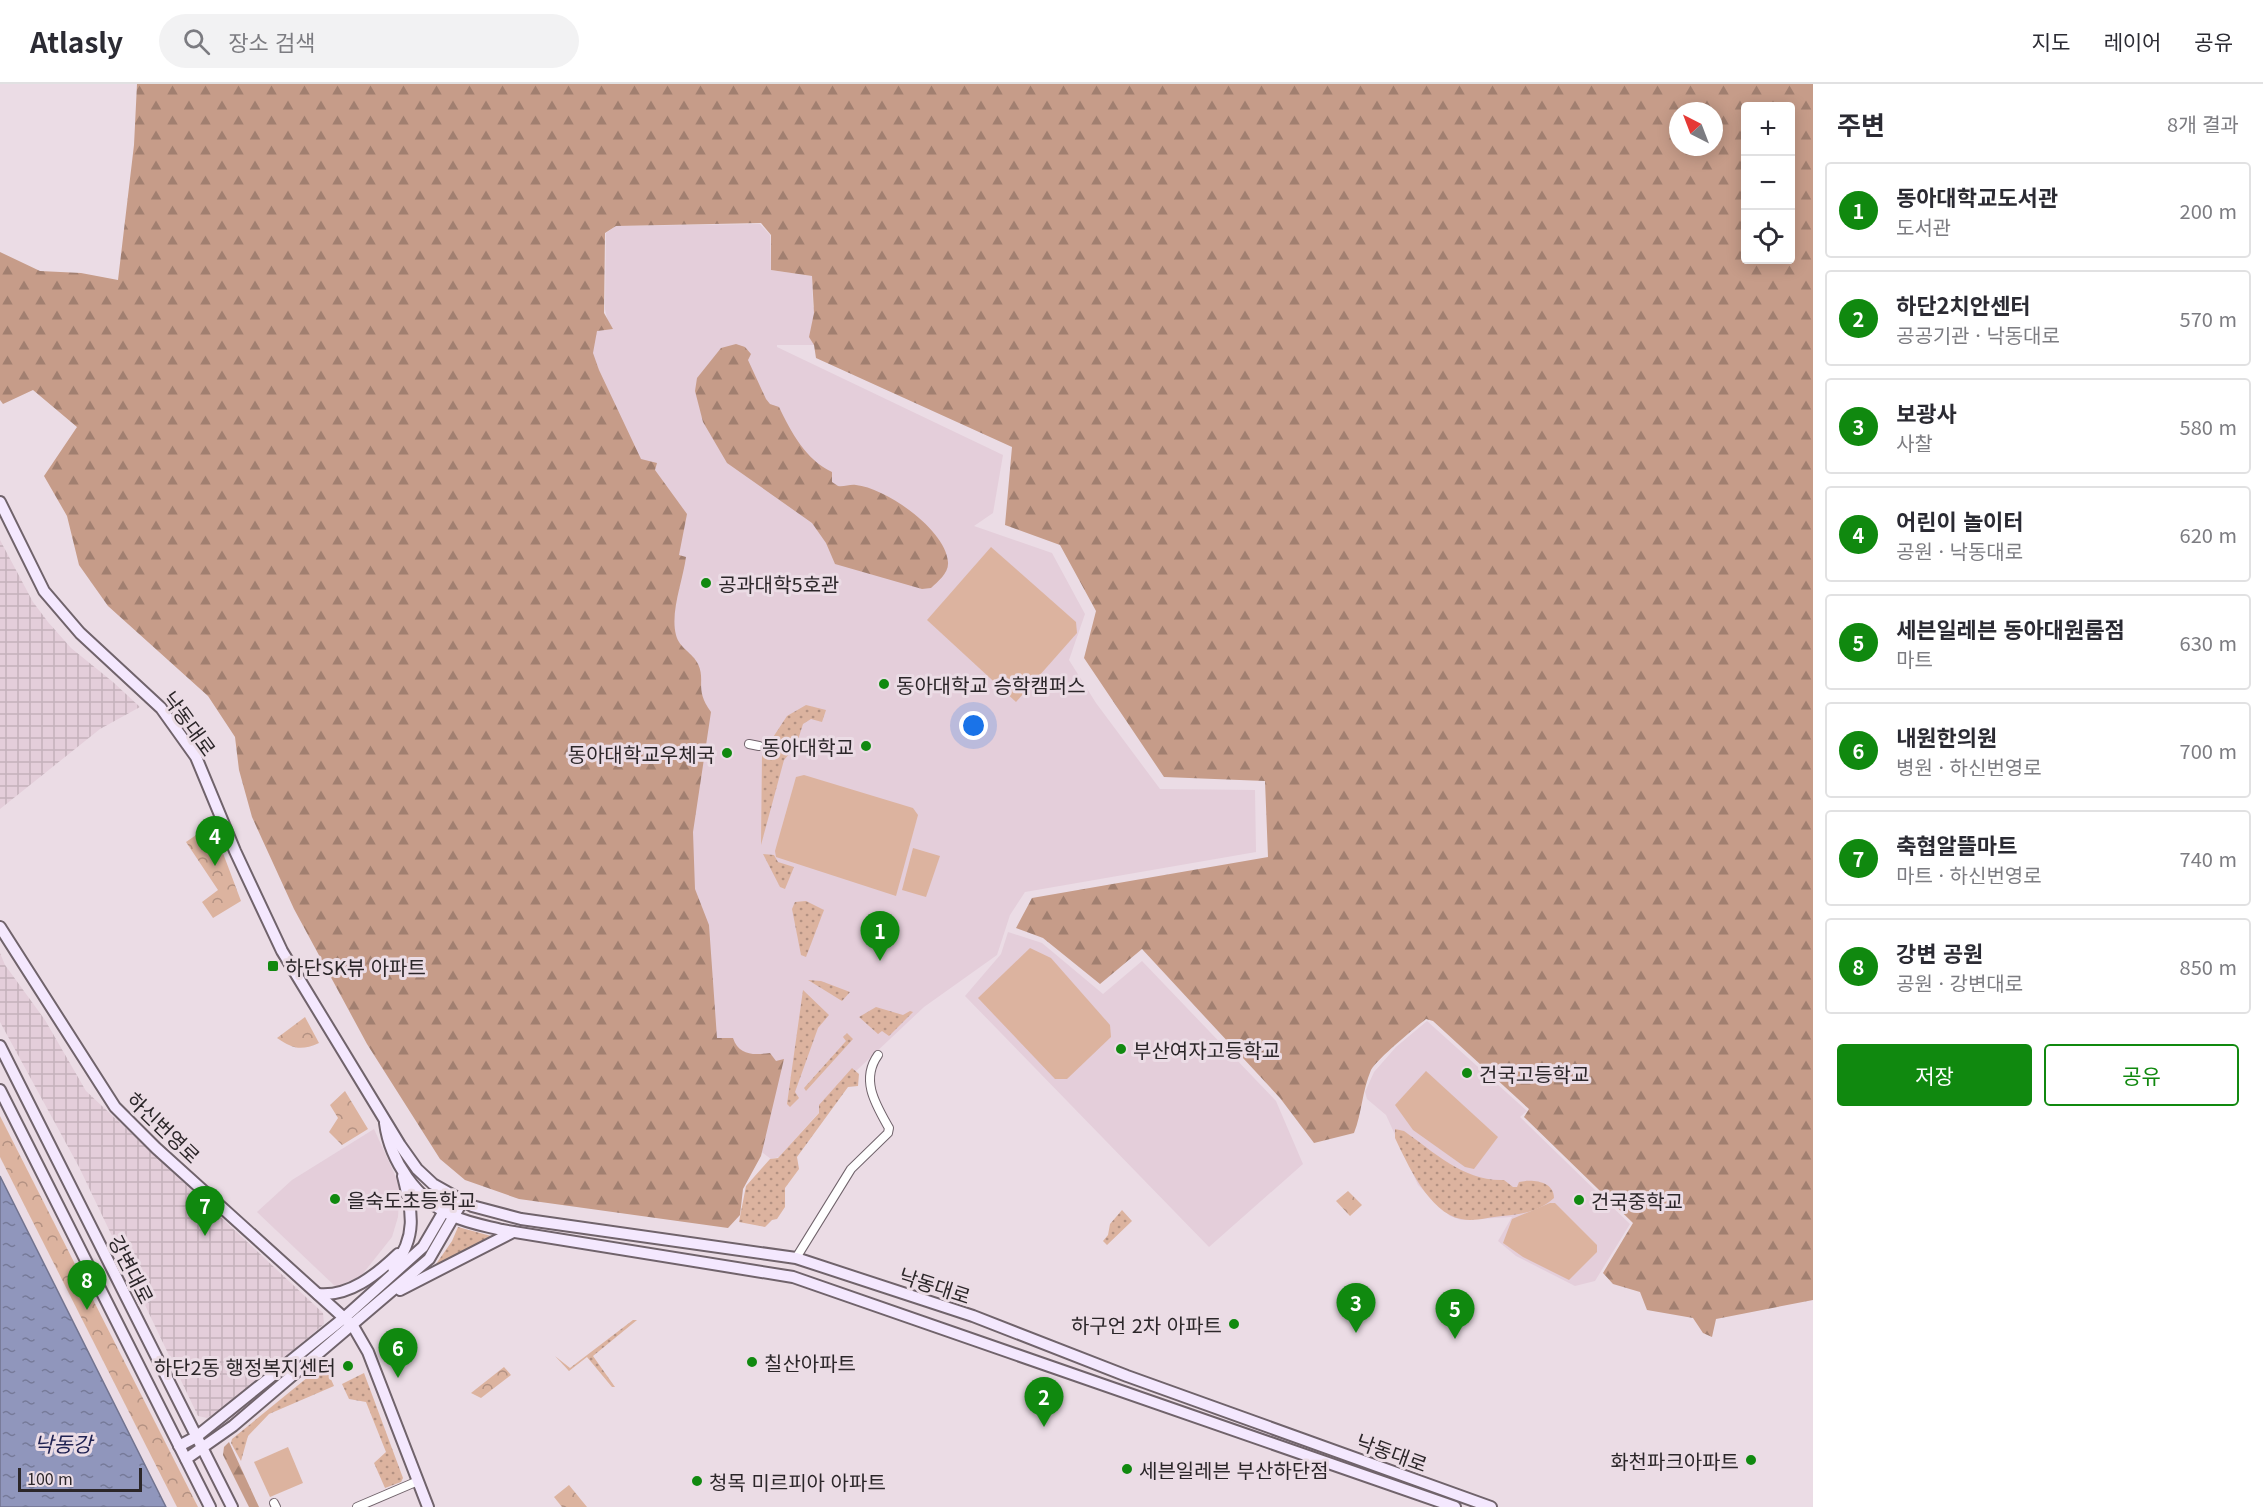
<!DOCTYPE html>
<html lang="ko">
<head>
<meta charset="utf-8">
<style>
	body { margin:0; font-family:Georgia,"Noto Sans KR",serif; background:#f2f2f3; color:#2b2b33 }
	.controls { position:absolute; right:18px; top:18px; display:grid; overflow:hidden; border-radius:6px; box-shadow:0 3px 15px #0003 }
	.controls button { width:54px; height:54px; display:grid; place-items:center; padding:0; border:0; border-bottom:2px solid #e1e1e2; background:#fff; color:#2b2b33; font:30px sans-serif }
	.compass { position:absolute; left:1669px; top:18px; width:54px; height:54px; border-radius:50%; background:#fff; box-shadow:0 3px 15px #0003; rotate:318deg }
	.scale { position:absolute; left:18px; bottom:15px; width:124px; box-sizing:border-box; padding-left:6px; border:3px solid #2b2629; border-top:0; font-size:16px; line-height:21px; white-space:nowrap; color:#2b2629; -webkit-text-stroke:4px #ebdce5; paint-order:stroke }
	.you { position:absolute; left:974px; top:642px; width:21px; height:21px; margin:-15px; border:4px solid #fff; border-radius:50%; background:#1a73e8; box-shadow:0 0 0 9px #1a73e833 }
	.badge { display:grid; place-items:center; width:39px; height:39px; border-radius:50%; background:#10890f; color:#fff; font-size:20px; font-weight:700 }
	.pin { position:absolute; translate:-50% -50px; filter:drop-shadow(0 2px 3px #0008) }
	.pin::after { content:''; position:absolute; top:32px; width:21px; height:18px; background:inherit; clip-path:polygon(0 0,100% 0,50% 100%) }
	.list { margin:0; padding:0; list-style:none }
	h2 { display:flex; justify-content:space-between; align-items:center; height:78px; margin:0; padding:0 24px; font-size:26px }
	h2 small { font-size:20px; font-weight:400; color:#7c7c81 }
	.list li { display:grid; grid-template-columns:39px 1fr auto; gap:18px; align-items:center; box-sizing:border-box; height:96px; margin:0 12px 12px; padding:0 12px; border:2px solid #e1e1e2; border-radius:6px }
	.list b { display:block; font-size:22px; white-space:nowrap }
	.list p { margin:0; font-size:20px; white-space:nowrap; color:#7c7c81 }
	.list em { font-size:20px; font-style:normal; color:#7c7c81 }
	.actions { display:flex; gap:12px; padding:18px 24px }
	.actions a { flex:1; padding:14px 0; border:2px solid #10890f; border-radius:6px; text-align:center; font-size:21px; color:#10890f }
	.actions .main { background:#10890f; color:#fff }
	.icon { flex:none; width:33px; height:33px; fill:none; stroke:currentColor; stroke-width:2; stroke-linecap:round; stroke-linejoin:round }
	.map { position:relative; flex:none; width:1813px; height:1423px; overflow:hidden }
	header { display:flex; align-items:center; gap:36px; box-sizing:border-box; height:84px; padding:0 30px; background:#fff; border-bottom:2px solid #e1e1e2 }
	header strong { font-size:28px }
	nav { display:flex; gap:33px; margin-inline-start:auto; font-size:21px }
	.search { width:420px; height:54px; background:#f2f2f3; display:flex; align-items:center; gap:15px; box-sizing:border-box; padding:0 21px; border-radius:33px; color:#7c7c81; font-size:22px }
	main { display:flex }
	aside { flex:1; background:#fff }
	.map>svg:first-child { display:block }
	.built { fill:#e4ceda }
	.industrial { fill:url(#industrial-grid) }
	.grass { fill:url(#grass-dots) }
	.forest { fill:url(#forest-firs); fill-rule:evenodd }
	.park { fill:url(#park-crowns) }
	.pitch { fill:#dcb39f }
	.water { fill:url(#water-ripples); stroke:#727490; stroke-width:1.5 }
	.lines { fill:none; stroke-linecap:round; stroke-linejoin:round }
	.street-casing { stroke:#70636b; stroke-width:10 }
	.secondary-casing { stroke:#70636b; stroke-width:14 }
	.street { stroke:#fff; stroke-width:8 }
	.secondary { stroke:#f4e8fe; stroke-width:10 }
	.poi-dot { fill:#10890f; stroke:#ebdce5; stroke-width:2 }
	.labels { text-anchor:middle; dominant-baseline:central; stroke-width:6; stroke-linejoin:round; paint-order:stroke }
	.poi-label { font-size:20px; fill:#2b2629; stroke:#ebdce5; text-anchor:start }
	.street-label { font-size:20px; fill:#2b2629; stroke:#ebdce5 }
	.water-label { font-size:21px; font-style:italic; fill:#202252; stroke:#ebdce5 }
</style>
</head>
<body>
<header>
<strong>Atlasly</strong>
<div class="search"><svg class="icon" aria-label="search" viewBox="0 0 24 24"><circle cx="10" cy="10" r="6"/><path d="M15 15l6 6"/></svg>장소 검색</div>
<nav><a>지도</a><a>레이어</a><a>공유</a></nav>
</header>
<main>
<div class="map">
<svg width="1813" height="1423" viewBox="0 0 1813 1423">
	<defs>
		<pattern id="industrial-grid" width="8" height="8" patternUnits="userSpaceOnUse" patternTransform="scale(1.5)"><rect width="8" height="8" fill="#e4ceda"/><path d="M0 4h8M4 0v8" fill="none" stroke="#c4b1bb"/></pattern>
		<pattern id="grass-dots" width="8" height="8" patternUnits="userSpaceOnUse" patternTransform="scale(1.5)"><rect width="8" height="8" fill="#dcb39f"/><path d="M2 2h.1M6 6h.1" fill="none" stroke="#b39182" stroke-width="1.8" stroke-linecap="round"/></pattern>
		<pattern id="forest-firs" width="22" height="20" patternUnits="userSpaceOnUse" patternTransform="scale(1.5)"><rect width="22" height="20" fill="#c69c89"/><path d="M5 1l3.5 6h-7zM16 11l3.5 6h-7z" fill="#a17f70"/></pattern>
		<pattern id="park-crowns" width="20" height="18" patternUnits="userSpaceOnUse" patternTransform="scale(1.5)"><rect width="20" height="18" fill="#dcb39f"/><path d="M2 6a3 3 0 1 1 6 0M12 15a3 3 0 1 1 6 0" fill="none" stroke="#b39182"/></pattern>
		<pattern id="water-ripples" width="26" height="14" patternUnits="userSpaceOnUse" patternTransform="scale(1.5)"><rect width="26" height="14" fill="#9096bc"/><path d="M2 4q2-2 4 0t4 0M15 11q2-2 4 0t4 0" fill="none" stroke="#767a99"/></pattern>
	</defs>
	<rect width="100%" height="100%" fill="#ebdce5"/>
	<!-- built -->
	<g class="built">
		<path d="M760 140 770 151 771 186 812 192 813 223 818 226 814 261H777V263L1003 371 993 429 974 442 1052 469 1085 530 1069 576 1096 619 1160 705 1255 706 1256 768 1025 808 1010 831 997 871 924 923 856 987 779 1073 771 1075 723 1039 638 375 606 311 591 268 595 245 609 243 605 225 606 149 616 142Z"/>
		<path d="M1008 848 1042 859 1103 910 1142 877 1276 1017 1303 1080 1209 1163 965 912 1001 870Z"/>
		<path d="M1427 937 1527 1027 1520 1033 1630 1140 1595 1197 1575 1202 1516 1172 1498 1157 1512 1133 1461 1136 1450 1132 1418 1101 1386 1031 1367 1015 1365 1008 1374 988 1396 963Z"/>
		<path d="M374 1045 400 1102 398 1133 392 1153 361 1192 336 1203 257 1128 292 1096Z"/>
	</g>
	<!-- industrial -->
	<g class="industrial">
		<path d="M0 456 33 518 48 538 71 564 113 598 140 623 100 645 0 725Z"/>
		<path d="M0 869 5 881 45 936 86 1007 323 1229 324 1240 227 1323 207 1334 198 1332 79 1083 0 938Z"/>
	</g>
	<!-- grass -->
	<g class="grass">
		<path d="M806 621 826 626 822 638 811 635 803 640 796 662 784 676 761 761 762 670 787 632Z"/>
		<path d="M763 770 774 771 778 778 794 783 785 805 780 803Z"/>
		<path d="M806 817 824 826 806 873 801 871 792 825 795 818Z"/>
		<path d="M808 896 821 897 850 908 842 917Z"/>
		<path d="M803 906 829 931 818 944 795 1008 799 1014 790 1023 787 1020Z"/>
		<path d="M876 923 903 931 910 927 913 928 889 952 882 947 878 950 859 933Z"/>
		<path d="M847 949 853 955 806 1007 804 1004 846 957 843 953Z"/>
		<path d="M852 984 859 990 858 1002 848 1003 797 1073 799 1085 785 1104V1123L777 1135 772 1136 765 1143 739 1138 746 1102 770 1075 778 1074 819 1029V1021Z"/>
		<path d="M1395 1045 1404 1047C1434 1068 1465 1098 1504 1096L1513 1103H1517L1519 1098C1532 1095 1554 1097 1554 1114 1540 1127 1520 1131 1502 1132 1489 1133 1474 1138 1461 1135 1429 1129 1407 1079 1395 1054Z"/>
		<path d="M1122 1126 1132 1137 1107 1161 1103 1157 1108 1151 1110 1140Z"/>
		<path d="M458 1143 491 1152 434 1183 452 1157Z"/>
		<path d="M633 1236H637L593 1272 615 1303H612L587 1273 569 1287 555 1272 570 1284Z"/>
		<path d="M324 1280 334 1302 269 1330 248 1352 241 1377 231 1359 232 1355Z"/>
		<path d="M364 1289 403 1394 401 1398 385 1404 374 1379 386 1368 366 1318 349 1315 342 1300Z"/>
	</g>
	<!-- forest -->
	<g class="forest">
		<path d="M137 0H1813V1216L1716 1235 1712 1253 1703 1249 1693 1234 1647 1226 1640 1208 1613 1200 1603 1189 1633 1139 1524 1033 1529 1025 1433 937 1426 935C1415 944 1377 975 1371 986 1362 1007 1362 1029 1354 1049L1314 1059 1280 1014 1142 865 1100 900 1043 854 1016 844 1032 814 1268 773 1265 697 1164 693 1084 574 1096 527 1060 461 1005 441 1012 363 816 274 814 261 809 253 814 229 812 192 771 186V151L761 139 616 142 605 149 604 229 613 245 597 247 593 269 599 286 641 375 657 379 655 386 687 430 679 471 686 473C683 496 670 528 676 551 679 564 693 569 698 580 706 597 694 605 711 628L693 748 695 805 709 841 717 954H733C739 972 754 971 770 969L776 977 784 975 761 1072 743 1105 740 1131 728 1144 519 1115 465 1096 440 1075 367 960 294 825 252 733 239 686 235 653 208 612 108 522 79 481 67 432 44 392 77 343 33 306 3 320 0 316V168L40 187 81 189 118 196 134 61ZM1790 22V176H1746V22ZM1678 27H1714V63H1678Z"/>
		<path d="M736 260 745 263 751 270 748 276 766 315 770 320 779 323C791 348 806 376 832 388V398L838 402C844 403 850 400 856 401 886 404 946 446 948 478 949 489 938 497 931 504L922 505 835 480 826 459 812 439 727 379 703 338 695 307 697 294 721 264Z"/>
		<path d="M229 1358 259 1423H249L223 1371 224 1363Z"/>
	</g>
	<!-- park -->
	<g class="park">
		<path d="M212 740 241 817 213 834 202 818 218 806 186 758Z"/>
		<path d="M305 933 319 959C301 967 293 965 277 954Z"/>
		<path d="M345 1007 368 1045 342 1061 329 1048 338 1034 330 1021Z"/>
		<path d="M0 1032 198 1423H177L0 1073Z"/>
		<path d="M1348 1107 1362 1121 1350 1132 1336 1117Z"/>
		<path d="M504 1283 511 1291 481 1314 471 1309Z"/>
		<path d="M569 1401 587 1423H562L554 1413Z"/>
	</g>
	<!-- pitch -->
	<g class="pitch">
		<path d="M991 463 1076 538 1077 549 1016 618 927 536Z"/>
		<path d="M804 691 913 724 918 731 896 812 776 773 775 767 796 693Z"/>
		<path d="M913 764 940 772 926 813 902 806Z"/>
		<path d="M1030 864 1051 874 1110 941 1111 953 1067 995H1055L978 914Z"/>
		<path d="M1426 987 1498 1053 1474 1085 1465 1083 1413 1046 1395 1021Z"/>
		<path d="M1550 1119H1555L1597 1161V1168L1569 1196 1523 1173 1503 1159 1512 1135Z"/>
		<path d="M288 1363 303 1399 270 1413 254 1378Z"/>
	</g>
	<!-- water -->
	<path class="water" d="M0 1092 166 1423H0Z"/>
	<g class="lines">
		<defs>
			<g id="street">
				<path d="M749 660 759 662"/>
				<path d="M796 1174 851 1085 888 1049 889 1044C876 1021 860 996 878 971"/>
				<path d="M274 1419 276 1423"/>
				<path d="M357 1423 418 1397"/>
			</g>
			<g id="secondary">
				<path d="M0 418 44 507 80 549 161 624 196 673 235 767 282 867 400 1061 417 1085 433 1100 472 1122 521 1135 796 1174 973 1232 1127 1292 1491 1423"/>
				<path d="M0 843 115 1023 156 1064 353 1242 368 1268 428 1423"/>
				<path d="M0 962 232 1423"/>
				<path d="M0 1006 210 1423"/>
				<path d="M385 1039C390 1077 417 1116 453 1132 468 1139 486 1142 502 1146L793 1193 1455 1423"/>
				<path d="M393 1184C418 1152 412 1128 403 1092"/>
				<path d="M400 1206 513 1148"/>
				<path d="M318 1210C349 1213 376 1191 398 1170"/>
				<path d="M179 1362 196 1353 344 1234 423 1163 447 1122"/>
				<path d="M186 1375 233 1342 429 1175 462 1118"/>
			</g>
		</defs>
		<!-- street casing -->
		<use href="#street" class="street-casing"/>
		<!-- secondary casing -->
		<use href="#secondary" class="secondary-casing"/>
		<!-- street -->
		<use href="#street" class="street"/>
		<!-- secondary -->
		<use href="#secondary" class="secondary"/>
	</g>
	<!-- markers -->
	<g class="poi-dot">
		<circle cx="706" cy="499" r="6"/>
		<circle cx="884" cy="600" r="6"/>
		<circle cx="866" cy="662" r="6"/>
		<circle cx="727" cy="669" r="6"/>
		<rect x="267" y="876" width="12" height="12" rx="3"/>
		<circle cx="1121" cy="965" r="6"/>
		<circle cx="1467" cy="989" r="6"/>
		<circle cx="335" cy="1115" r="6"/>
		<circle cx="1579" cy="1116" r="6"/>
		<circle cx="1234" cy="1240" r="6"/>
		<circle cx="752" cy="1278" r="6"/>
		<circle cx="348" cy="1282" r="6"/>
		<circle cx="1751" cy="1376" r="6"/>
		<circle cx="1127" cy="1385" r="6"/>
		<circle cx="697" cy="1397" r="6"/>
	</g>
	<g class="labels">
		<!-- poi labels -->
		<g class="poi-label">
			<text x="718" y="499">공과대학5호관</text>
			<text x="896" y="600">동아대학교 승학캠퍼스</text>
			<text x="854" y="662" text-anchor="end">동아대학교</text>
			<text x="715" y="669" text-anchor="end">동아대학교우체국</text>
			<text x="285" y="882">하단SK뷰 아파트</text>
			<text x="1133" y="965">부산여자고등학교</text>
			<text x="1479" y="989">건국고등학교</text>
			<text x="347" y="1115">을숙도초등학교</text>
			<text x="1591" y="1116">건국중학교</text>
			<text x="1222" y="1240" text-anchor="end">하구언 2차 아파트</text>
			<text x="764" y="1278">칠산아파트</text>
			<text x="336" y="1282" text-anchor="end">하단2동 행정복지센터</text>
			<text x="1739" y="1376" text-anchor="end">화천파크아파트</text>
			<text x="1139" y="1385">세븐일레븐 부산하단점</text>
			<text x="709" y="1397">청목 미르피아 아파트</text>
		</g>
		<!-- street labels -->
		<g class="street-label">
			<text transform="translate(190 639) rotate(54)">낙동대로</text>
			<text transform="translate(164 1043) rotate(44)">하신번영로</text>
			<text transform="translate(132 1185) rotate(63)">강변대로</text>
			<text transform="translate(935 1201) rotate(18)">낙동대로</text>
			<text transform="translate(1392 1368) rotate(20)">낙동대로</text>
		</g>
		<!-- water labels -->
		<g class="water-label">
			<text x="63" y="1359">낙동강</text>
		</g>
	</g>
</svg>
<div class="controls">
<button>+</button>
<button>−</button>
<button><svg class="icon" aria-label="locate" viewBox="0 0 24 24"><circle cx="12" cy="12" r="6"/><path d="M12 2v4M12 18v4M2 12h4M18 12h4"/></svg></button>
</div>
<svg class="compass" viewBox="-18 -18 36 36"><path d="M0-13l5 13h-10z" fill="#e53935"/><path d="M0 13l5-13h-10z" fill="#7c7c81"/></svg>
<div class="scale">100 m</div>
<div class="you"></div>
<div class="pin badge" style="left:880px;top:877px">1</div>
<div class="pin badge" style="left:1044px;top:1343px">2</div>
<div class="pin badge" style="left:1356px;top:1249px">3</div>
<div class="pin badge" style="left:215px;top:782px">4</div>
<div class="pin badge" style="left:1455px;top:1255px">5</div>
<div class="pin badge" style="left:398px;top:1294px">6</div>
<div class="pin badge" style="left:205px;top:1152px">7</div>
<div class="pin badge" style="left:87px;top:1226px">8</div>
</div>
<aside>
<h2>주변<small>8개 결과</small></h2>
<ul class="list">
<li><span class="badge">1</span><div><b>동아대학교도서관</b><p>도서관</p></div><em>200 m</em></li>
<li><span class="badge">2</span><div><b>하단2치안센터</b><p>공공기관 · 낙동대로</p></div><em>570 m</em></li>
<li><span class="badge">3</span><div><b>보광사</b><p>사찰</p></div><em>580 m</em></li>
<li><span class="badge">4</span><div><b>어린이 놀이터</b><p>공원 · 낙동대로</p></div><em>620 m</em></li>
<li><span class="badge">5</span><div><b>세븐일레븐 동아대원룸점</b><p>마트</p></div><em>630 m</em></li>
<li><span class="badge">6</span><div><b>내원한의원</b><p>병원 · 하신번영로</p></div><em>700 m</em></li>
<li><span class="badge">7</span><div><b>축협알뜰마트</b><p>마트 · 하신번영로</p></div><em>740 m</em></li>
<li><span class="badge">8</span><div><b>강변 공원</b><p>공원 · 강변대로</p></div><em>850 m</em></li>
</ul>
<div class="actions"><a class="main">저장</a><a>공유</a></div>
</aside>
</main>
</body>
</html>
